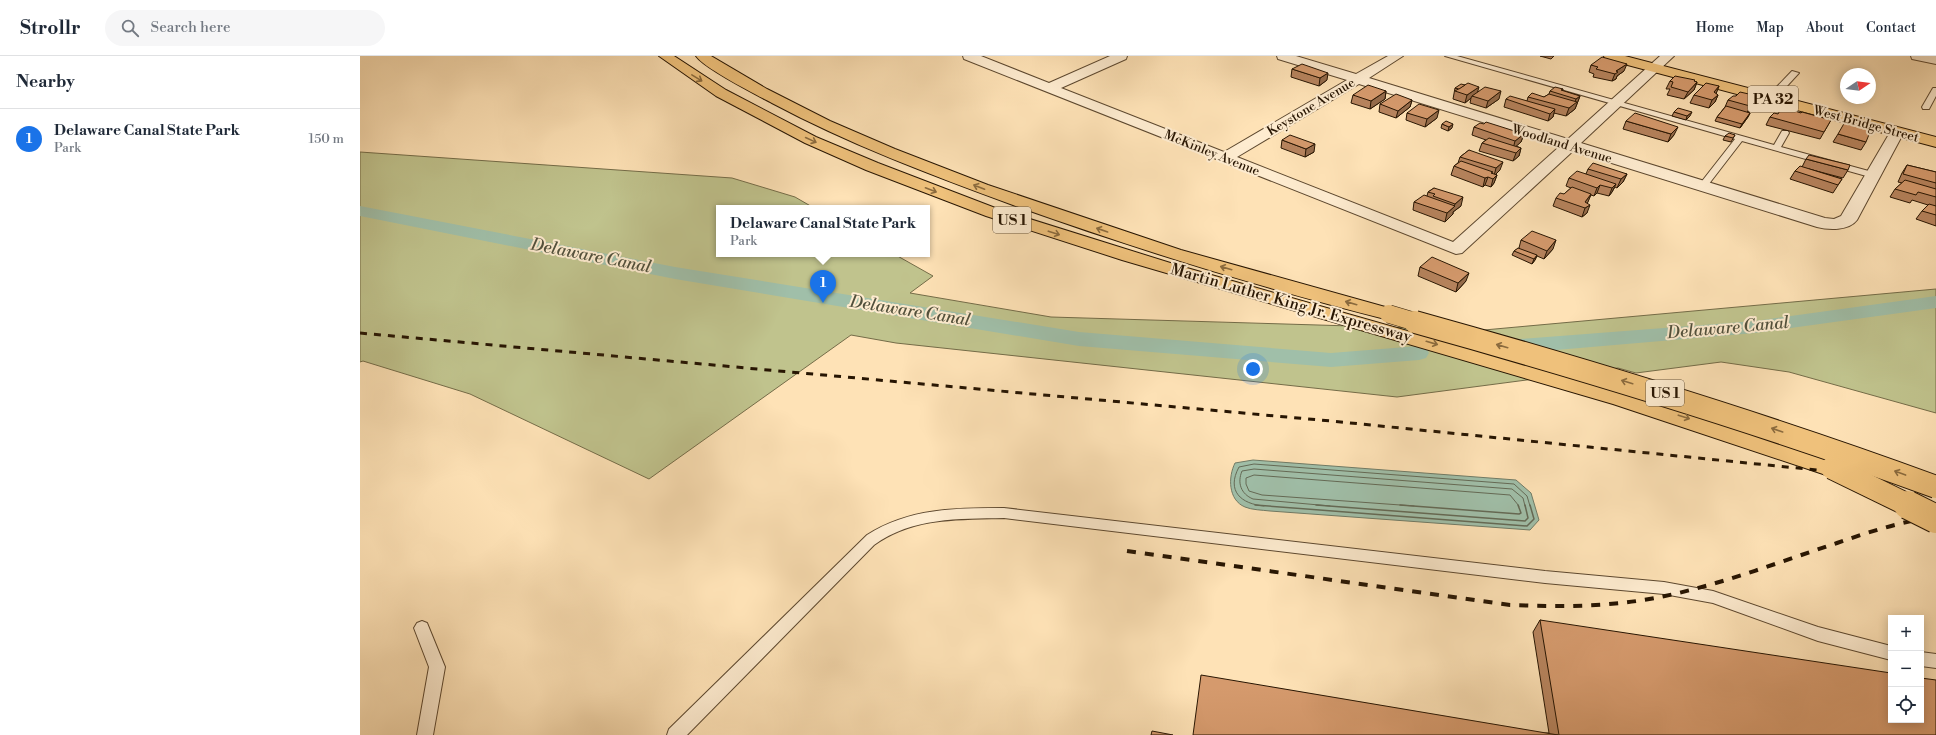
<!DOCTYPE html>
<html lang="en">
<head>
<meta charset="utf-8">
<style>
	body { margin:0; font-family:"Libre Bodoni",serif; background:#f6f6f7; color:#1f2937 }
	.controls { position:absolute; right:12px; bottom:12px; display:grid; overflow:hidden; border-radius:0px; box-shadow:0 2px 10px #0003 }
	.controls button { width:36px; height:36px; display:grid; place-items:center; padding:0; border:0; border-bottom:1px solid #e0e1e3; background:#fff; color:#1f2937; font:20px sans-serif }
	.compass { position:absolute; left:1480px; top:12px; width:36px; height:36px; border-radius:50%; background:#fff; box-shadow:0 2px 10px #0003; rotate:77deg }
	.you { position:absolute; left:893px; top:313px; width:14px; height:14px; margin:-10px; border:3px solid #fff; border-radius:50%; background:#1a73e8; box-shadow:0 0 0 6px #1a73e833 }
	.badge { display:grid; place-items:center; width:26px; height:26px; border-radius:50%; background:#1a73e8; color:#fff; font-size:13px; font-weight:700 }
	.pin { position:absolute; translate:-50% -33px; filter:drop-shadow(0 1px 2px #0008) }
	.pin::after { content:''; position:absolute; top:21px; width:14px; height:12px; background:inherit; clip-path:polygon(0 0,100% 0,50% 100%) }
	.popup { position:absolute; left:356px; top:149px; width:214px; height:52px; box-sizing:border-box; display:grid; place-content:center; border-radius:0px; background:#fff; filter:drop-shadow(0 1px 3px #0005); font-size:13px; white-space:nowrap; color:#747a83 }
	.popup b { font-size:15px; color:#1f2937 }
	.popup::after { content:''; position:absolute; left:50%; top:100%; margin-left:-8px; border:8px solid transparent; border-top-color:#fff }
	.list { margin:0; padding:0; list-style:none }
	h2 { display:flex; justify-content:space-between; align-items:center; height:52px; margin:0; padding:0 16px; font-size:17px }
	h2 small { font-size:13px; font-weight:400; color:#747a83 }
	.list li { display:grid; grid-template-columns:26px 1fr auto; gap:12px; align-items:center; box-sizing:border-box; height:60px; padding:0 16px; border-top:1px solid #e0e1e3 }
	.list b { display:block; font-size:15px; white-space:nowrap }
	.list p { margin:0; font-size:13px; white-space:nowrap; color:#747a83 }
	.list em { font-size:13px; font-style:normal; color:#747a83 }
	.icon { flex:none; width:22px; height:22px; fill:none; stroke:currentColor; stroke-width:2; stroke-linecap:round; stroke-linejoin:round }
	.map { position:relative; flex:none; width:1576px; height:679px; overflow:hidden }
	header { display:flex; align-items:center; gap:24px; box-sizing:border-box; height:56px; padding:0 20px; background:#fff; border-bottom:1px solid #e0e1e3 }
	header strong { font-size:19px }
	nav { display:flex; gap:22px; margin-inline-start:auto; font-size:14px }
	.search { width:280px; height:36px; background:#f6f6f7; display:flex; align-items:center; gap:10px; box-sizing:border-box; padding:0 14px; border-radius:22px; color:#747a83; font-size:15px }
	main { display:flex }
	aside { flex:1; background:#fff }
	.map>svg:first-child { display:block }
	.green { fill:#c0c38d; stroke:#746c48 }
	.water { fill:#a0bfa9; stroke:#707b66 }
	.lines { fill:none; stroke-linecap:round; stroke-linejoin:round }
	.shore-far1 { stroke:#646a56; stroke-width:1 }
	.shore { stroke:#646a56; stroke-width:1.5 }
	.canal { fill:#a0bfa9; fill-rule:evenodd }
	.lane-casing { stroke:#5d482f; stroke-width:2 }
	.street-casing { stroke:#5d482f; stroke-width:2 }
	.primary-casing { stroke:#271502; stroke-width:2 }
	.highway-casing { stroke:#271502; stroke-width:2 }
	.lane { fill:#feecd0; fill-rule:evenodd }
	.street { fill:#feecd0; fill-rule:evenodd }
	.primary { fill:#efc17b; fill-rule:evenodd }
	.highway { fill:#efc17b; fill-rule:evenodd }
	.rail-far1 { stroke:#271502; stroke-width:3; stroke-dasharray:7 7; stroke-linecap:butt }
	.rail { stroke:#271502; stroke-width:4; stroke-dasharray:9 9; stroke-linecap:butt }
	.highway-bridge-far2-casing { stroke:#271502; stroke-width:19; stroke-linecap:butt }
	.highway-bridge-far1-casing { stroke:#271502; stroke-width:24; stroke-linecap:butt }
	.highway-bridge-casing { stroke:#271502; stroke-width:30; stroke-linecap:butt }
	.highway-bridge-far2 { stroke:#efc17b; stroke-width:18 }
	.highway-bridge-far1 { stroke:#efc17b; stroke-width:22 }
	.highway-bridge { stroke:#efc17b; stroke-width:28 }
	.wall { fill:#b7845e; stroke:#271502 }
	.shaded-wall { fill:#956c4c; stroke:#271502 }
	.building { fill:#d59a6d; stroke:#271502 }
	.oneway { stroke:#8b6b3e }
	.labels { text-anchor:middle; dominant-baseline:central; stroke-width:4; stroke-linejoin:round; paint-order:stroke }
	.far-street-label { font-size:13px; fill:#271502; stroke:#feecd0 }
	.shield { fill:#feecd0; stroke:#685640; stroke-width:1 }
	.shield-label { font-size:15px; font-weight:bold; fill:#271502 }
	.street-label { font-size:16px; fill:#271502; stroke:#feecd0 }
	.water-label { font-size:17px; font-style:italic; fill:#51503c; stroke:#feecd0 }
</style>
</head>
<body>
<header>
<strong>Strollr</strong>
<div class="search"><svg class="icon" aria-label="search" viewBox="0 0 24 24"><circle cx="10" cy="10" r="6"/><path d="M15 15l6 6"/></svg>Search here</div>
<nav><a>Home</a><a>Map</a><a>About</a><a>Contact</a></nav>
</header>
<main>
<aside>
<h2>Nearby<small></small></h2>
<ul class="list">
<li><span class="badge">1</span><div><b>Delaware Canal State Park</b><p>Park</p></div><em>150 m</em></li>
</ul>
</aside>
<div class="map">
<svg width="1576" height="679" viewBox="0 0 1576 679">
	<rect width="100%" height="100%" fill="#fee2b6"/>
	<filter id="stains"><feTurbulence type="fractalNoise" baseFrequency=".005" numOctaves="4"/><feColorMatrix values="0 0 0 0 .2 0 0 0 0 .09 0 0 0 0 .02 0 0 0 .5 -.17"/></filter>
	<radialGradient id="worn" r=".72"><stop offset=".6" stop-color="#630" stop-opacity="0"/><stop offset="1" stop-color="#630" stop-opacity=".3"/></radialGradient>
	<!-- green -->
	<path class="green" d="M0 96 372 122 435 141 454 152H359V198H534L573 220 550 237 691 261 1124 274 1576 233V357L1429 316 1361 306 1276 317 1258 312 1037 341 536 287 491 279 289 423 110 338 3 305 0 306Z"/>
	<!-- water -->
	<path class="water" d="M893 404 1156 424 1171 437 1179 464 1170 474 910 455C902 454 892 454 885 451 868 444 868 421 875 407Z"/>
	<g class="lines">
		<!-- shore-far1 -->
		<g class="shore-far1">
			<path d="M904 450C881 448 866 435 879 411L894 408 1154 428 1167 440 1170 450"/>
			<path d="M970 450 893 443C881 438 877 427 882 415L894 413 1152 433 1163 442 1165 450"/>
			<path d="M1054 450 902 439 889 435 886 428V422L894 419 1150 439 1159 450"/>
		</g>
		<!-- shore -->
		<g class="shore">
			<path d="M895 449 1167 470 1174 463 1170 449"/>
			<path d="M956 449 1165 465 1168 462 1165 449"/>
			<path d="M1040 449 1159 458 1161 457 1158 449"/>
		</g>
		<!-- canal -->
		<g class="canal">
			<path d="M0 150 315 211 719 276 971 297 1059 290 1066 292 1069 297 1066 302 1059 304 971 311 719 290 315 223 0 160Z"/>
			<path d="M1576 240V252L1395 277 1160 297 1153 295 1150 290 1153 285 1160 283 1395 265Z"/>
		</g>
		<defs>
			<g id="lane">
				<path d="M1085 0H1097L1414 89 1422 75H1428L1429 77 1421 91 1516 117 1517 119 1513 122 1510 121 1382 85 1345 133H1339V129L1375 83Z"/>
				<path d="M1432 15 1439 17 1414 44H1408V40Z"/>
				<path d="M1573 32H1576V40L1569 53H1563L1562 51Z"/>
				<path d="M644 452 1185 515 1304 526 1353 535 1458 571 1531 590V604L1458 585 1353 547 1304 538 1185 527 644 462C598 463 553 461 514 489L327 679H307L309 673 507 479C549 452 596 452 644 452Z"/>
				<path d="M62 565 67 567 85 611 73 679H57L69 611 54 572 57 567Z"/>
				<path d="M1561 596 1576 598V612L1561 610Z"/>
			</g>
			<g id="street">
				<path d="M603 0H621L689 27 750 0H767L766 3 701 32 864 96 987 24 918 3 917 0H936L996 18 1028 0H1043L1009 22 1208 83 1300 0H1314L1221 87 1465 162 1474 163 1481 160 1532 73H1542L1544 76 1497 164C1489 175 1468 174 1457 171L1213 95 1102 197 1096 198 604 3ZM999 28 1200 90 1093 186 877 101Z"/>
				<path d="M1551 0H1576V8L1552 3Z"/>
			</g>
			<path id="primary" d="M1244 0H1265L1576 81V91L1245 3Z"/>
			<g id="highway">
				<path d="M299 0H314L366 34 456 81 518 107 638 153 820 210 1268 338 1480 406 1484 412 1480 418 1472 421 1253 348 762 204 626 160 506 114 445 87 356 40Z"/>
				<path d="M336 0H351L407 33 470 65 535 93 628 129 821 194 1036 254 1039 258 1036 262 1029 264C902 232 776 193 653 149 571 119 489 88 412 47 395 38 345 13 336 0Z"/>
			</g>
		</defs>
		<!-- lane casing -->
		<use href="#lane" class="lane-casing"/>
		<!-- street casing -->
		<use href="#street" class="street-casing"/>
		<!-- primary casing -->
		<use href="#primary" class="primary-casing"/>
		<!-- highway casing -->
		<use href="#highway" class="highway-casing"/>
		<!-- lane -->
		<use href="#lane" class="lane"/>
		<!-- street -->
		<use href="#street" class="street"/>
		<!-- primary -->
		<use href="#primary" class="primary"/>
		<!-- highway -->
		<use href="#highway" class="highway"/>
		<!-- rail-far1 -->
		<path class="rail-far1" d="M0 277 971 365 1576 426"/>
		<!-- rail -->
		<path class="rail" d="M767 495 1150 549C1201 551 1251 551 1300 541 1360 529 1419 506 1477 487 1509 476 1542 465 1576 461"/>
		<defs>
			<path id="highway-bridge-far2" d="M1029 258 1059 267"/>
			<g id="highway-bridge-far1">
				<path d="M1055 266C1231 315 1405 368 1576 431"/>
				<path d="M1472 412 1550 450"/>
			</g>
			<path id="highway-bridge" d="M1548 449 1576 463"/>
		</defs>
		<!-- highway-bridge-far2 casing -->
		<use href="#highway-bridge-far2" class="highway-bridge-far2-casing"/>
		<!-- highway-bridge-far1 casing -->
		<use href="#highway-bridge-far1" class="highway-bridge-far1-casing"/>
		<!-- highway-bridge casing -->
		<use href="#highway-bridge" class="highway-bridge-casing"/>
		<!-- highway-bridge-far2 -->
		<use href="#highway-bridge-far2" class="highway-bridge-far2"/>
		<!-- highway-bridge-far1 -->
		<use href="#highway-bridge-far1" class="highway-bridge-far1"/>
		<!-- highway-bridge -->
		<use href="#highway-bridge" class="highway-bridge"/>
	</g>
	<!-- wall -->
	<g class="wall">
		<path d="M1180 0H1194L1191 3Z"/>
		<path d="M1231 9 1264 15 1257 20 1256 23 1252 25 1233 21 1234 18 1229 16Z"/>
		<path d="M932 13 967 24 959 30 931 21Z"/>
		<path d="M1310 25H1334L1337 26 1334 34 1324 43 1307 39 1310 33H1306Z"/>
		<path d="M1359 30 1356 37 1358 39 1355 46 1349 52 1330 47 1334 39Z"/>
		<path d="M1095 32 1117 36 1139 43 1126 52 1110 47 1111 42 1105 47 1093 43Z"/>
		<path d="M1203 33V35L1220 40 1215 53 1206 60 1194 57 1193 61 1188 65 1144 51 1146 43 1167 45 1168 41H1184L1189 38 1190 35Z"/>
		<path d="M1026 35 1025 43 1010 53 991 47 993 39Z"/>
		<path d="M1376 40 1402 41 1399 49 1394 55 1390 54 1388 56 1390 57 1388 61 1380 72 1355 65 1357 61 1365 51 1368 44Z"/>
		<path d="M1052 44 1050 51 1036 62 1019 56 1020 48Z"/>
		<path d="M1314 56 1330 60 1326 64 1312 60Z"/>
		<path d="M1047 57 1077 62 1065 71 1046 64Z"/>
		<path d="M1441 57 1471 64 1460 83 1406 69 1410 61 1418 58Z"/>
		<path d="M1266 65 1314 79 1308 86 1263 73Z"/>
		<path d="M1082 68 1092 72 1088 75 1081 72Z"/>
		<path d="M1114 71 1164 78 1161 86 1156 90 1161 92 1159 100 1153 105 1119 95 1122 87 1126 84 1112 79Z"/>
		<path d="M1478 78 1506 86 1501 94 1473 86Z"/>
		<path d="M1375 79 1371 86 1363 84 1365 80Z"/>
		<path d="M922 84 954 96 945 101 921 92Z"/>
		<path d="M1109 94 1140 114 1136 118 1137 119 1134 127 1131 131 1125 129 1123 131 1091 119 1094 110 1098 107 1100 101Z"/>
		<path d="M1446 103 1488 114 1483 122 1449 113 1482 123 1473 137 1430 123 1435 115 1442 111Z"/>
		<path d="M1547 109 1576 116V170L1556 163 1562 155 1568 149 1552 144 1550 147 1530 141 1535 133 1542 127 1538 126 1542 117Z"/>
		<path d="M1228 113 1267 118 1263 126 1257 132 1255 131 1252 136 1249 140 1237 137 1234 140 1231 139 1227 147V157L1222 161 1193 150 1196 142 1204 138 1211 132 1206 130 1209 122 1226 118Z"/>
		<path d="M1074 132 1101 150 1093 156V158L1085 166 1053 154 1054 146 1067 140 1068 136Z"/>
		<path d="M1161 184 1193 193 1184 203 1177 200 1175 204 1172 208 1152 199 1154 195 1159 192Z"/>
		<path d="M1060 211 1106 225 1096 236 1058 220Z"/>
		<path d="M1180 564 1576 679H833L1189 677 1173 576Z"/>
	</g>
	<!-- shaded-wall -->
	<g class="shaded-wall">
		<path d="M1267 8 1264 15 1257 20 1256 23 1252 25 1256 15Z"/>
		<path d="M968 17 967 24 959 30 960 22Z"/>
		<path d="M1337 26 1334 34 1324 43 1328 36Z"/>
		<path d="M1359 30 1356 38 1354 36Z"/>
		<path d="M1119 31 1117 38 1112 40 1111 42 1105 47 1107 39Z"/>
		<path d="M1026 35 1025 43 1010 53 1011 45Z"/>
		<path d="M1141 35 1139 43 1126 52 1128 45Z"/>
		<path d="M1358 39 1355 46 1349 52 1352 44Z"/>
		<path d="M1220 40 1215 53 1206 60 1209 52 1214 48 1216 43Z"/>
		<path d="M1402 41 1399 49 1394 55 1398 47Z"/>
		<path d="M1052 44 1050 51 1036 62 1038 55Z"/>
		<path d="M1393 46 1390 54 1387 57 1390 50Z"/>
		<path d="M1195 53 1193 61 1188 65 1190 58Z"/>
		<path d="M1079 54 1077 62 1065 71 1067 63Z"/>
		<path d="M1332 56 1330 60 1326 64 1327 60Z"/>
		<path d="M1390 57 1388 61 1380 72 1382 68Z"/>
		<path d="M1093 68 1092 72 1088 75 1089 71Z"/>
		<path d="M1318 71 1314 79 1308 86 1311 78Z"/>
		<path d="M1164 78 1161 86 1153 93 1155 85Z"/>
		<path d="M955 88 954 96 945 101 946 93Z"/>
		<path d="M1161 92 1159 100 1153 105 1156 97Z"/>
		<path d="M1143 106 1140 114 1134 120 1136 112Z"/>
		<path d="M1267 118 1263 126 1257 132 1261 123Z"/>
		<path d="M1137 119 1134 127 1131 131 1133 123Z"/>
		<path d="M1128 121 1125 129 1123 131 1125 122Z"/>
		<path d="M1256 128 1252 136 1249 140 1252 132Z"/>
		<path d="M1240 129 1237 137 1234 140 1237 132Z"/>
		<path d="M1231 138 1228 146 1224 152 1225 146Z"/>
		<path d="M1103 141 1101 150 1093 156V158L1085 166 1087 157 1094 151 1095 148Z"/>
		<path d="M1230 149 1227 157 1222 161 1225 152Z"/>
		<path d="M1196 184 1193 193 1184 203 1187 195Z"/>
		<path d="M1177 199 1175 204 1172 208 1174 203Z"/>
		<path d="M1109 217 1106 225 1096 236 1098 227Z"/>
	</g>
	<!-- building -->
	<g class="building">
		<path d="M1242 1 1267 8 1256 15 1258 16 1255 18 1236 13 1238 11 1231 9Z"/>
		<path d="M942 8 968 17 960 22 932 13Z"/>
		<path d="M1315 20 1335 24 1334 25 1337 26 1328 36 1311 31 1313 26 1310 25Z"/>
		<path d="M1108 27 1119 31 1107 39 1095 35Z"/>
		<path d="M1346 27 1359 30 1354 36 1358 39 1352 44 1334 39Z"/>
		<path d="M1101 28 1105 29 1099 33 1095 32Z"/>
		<path d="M1008 29 1026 35 1011 45 993 39Z"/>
		<path d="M1125 31 1141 35 1128 45 1112 40Z"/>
		<path d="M1195 31 1203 33 1201 34 1220 40 1216 43 1190 35Z"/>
		<path d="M1380 36 1402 41 1398 47 1393 46 1390 50 1368 44 1373 40H1376Z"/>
		<path d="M1172 37 1184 41 1189 38 1217 46 1209 52 1168 41Z"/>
		<path d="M1036 38 1052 44 1038 55 1020 48Z"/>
		<path d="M1150 40 1195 53 1190 58 1146 43Z"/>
		<path d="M1059 48 1079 54 1067 63 1047 57Z"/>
		<path d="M1366 50 1390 57 1382 68 1357 61Z"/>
		<path d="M1422 51 1441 57 1442 56 1471 64 1464 76 1410 61 1414 57 1418 58Z"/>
		<path d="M1318 52 1332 56 1327 60 1314 56Z"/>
		<path d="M1275 57 1318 71 1311 78 1266 65Z"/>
		<path d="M1486 64 1512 71 1506 86 1478 78Z"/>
		<path d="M1086 65 1093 68 1089 71 1082 68Z"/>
		<path d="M1126 66 1164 78 1155 85 1114 71 1120 67 1124 68Z"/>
		<path d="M1369 77 1375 79 1373 82 1365 80Z"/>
		<path d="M930 79 955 88 946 93 922 84Z"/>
		<path d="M1129 82 1161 92 1156 97 1122 87Z"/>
		<path d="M1109 94 1143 106 1136 112 1100 101Z"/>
		<path d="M1449 99 1490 109 1488 114 1446 103Z"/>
		<path d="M1101 105 1133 116 1131 117 1137 119 1133 123 1128 121 1125 122 1094 110Z"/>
		<path d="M1233 107 1267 118 1261 123 1228 113Z"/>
		<path d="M1547 109 1576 116V127L1543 118Z"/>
		<path d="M1440 110 1482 123 1478 129 1435 115Z"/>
		<path d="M1217 115 1256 128 1252 132 1240 129 1237 132 1209 122Z"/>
		<path d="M1545 124 1576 133V141L1558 136 1556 139 1535 133Z"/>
		<path d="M1212 131 1231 138 1225 146 1230 149 1225 152 1196 142 1200 137 1204 138Z"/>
		<path d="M1074 132 1103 141 1095 148 1073 140 1075 138 1068 136Z"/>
		<path d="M1064 139 1095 150 1087 157 1054 146Z"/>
		<path d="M1569 148 1576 150V159L1562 155Z"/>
		<path d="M1172 175 1196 184 1187 195 1161 184Z"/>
		<path d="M1158 192 1177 199 1174 203 1154 195Z"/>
		<path d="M1072 201 1109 217 1098 227 1060 211Z"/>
		<path d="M1180 564 1531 617V664H1561V622L1576 624V679H1199Z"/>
		<path d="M841 619 1198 679H833Z"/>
		<path d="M792 675 813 679H791Z"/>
	</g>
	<!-- one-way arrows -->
	<defs><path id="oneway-shaft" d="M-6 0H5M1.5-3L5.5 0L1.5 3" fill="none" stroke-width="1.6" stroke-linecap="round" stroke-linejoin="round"/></defs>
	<g class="oneway">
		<use href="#oneway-shaft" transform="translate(337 22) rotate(31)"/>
		<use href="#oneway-shaft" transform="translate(451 84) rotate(25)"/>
		<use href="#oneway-shaft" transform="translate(619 131) rotate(-159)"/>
		<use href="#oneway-shaft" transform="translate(571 134) rotate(21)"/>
		<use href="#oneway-shaft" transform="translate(742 174) rotate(-161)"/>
		<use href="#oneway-shaft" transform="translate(694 177) rotate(18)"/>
		<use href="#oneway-shaft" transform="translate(866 212) rotate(-164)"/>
		<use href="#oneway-shaft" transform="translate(991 247) rotate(-164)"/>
		<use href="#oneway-shaft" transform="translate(1072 287) rotate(16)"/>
		<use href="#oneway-shaft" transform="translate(1142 290) rotate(-164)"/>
		<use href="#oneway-shaft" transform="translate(1267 326) rotate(-163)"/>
		<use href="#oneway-shaft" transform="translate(1324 361) rotate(18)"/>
		<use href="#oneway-shaft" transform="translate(1417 374) rotate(-161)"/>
		<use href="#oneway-shaft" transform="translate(1540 417) rotate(-160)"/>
	</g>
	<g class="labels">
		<!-- far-street labels -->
		<g class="far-street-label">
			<text transform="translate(951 51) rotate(-31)">Keystone Avenue</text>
			<text transform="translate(1506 68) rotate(15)">West Bridge Street</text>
			<text transform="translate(1202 88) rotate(17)">Woodland Avenue</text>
			<text transform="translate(852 97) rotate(22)">McKinley Avenue</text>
		</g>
		<!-- shield labels -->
		<g class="shield">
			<rect x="1388" y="30" width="50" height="26" rx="3"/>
			<rect x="633" y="151" width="38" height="26" rx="3"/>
			<rect x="1286" y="324" width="38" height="26" rx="3"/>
		</g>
		<g class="shield-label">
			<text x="1413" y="43">PA 32</text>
			<text x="652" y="164">US 1</text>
			<text x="1305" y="337">US 1</text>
		</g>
		<!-- street labels -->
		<g class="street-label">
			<text transform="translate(931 247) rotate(16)">Martin Luther King Jr. Expressway</text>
		</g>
		<!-- water labels -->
		<g class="water-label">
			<text transform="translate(231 200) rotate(11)">Delaware Canal</text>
			<text transform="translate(550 255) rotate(9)">Delaware Canal</text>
			<text transform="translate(1368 272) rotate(-5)">Delaware Canal</text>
		</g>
	</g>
	<rect width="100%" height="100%" filter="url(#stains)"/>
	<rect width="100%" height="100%" fill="url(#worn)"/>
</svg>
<div class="controls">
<button>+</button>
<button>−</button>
<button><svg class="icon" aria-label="locate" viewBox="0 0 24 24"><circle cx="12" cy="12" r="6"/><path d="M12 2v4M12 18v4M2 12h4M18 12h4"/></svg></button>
</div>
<svg class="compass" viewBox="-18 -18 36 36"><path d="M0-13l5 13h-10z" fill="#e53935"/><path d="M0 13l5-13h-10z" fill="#747a83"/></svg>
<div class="you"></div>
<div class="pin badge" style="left:463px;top:247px">1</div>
<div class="popup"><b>Delaware Canal State Park</b>Park</div>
</div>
</main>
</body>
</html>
